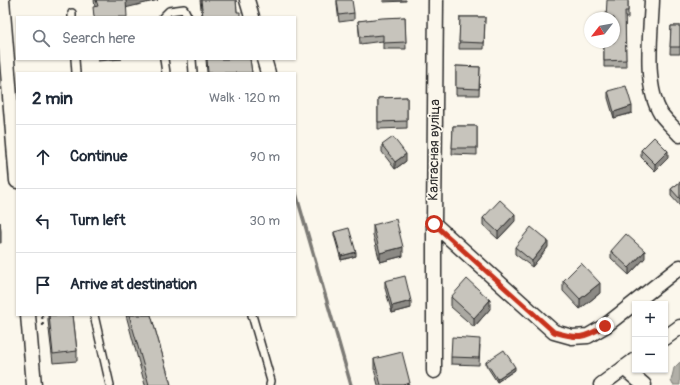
<!DOCTYPE html>
<html lang="en">
<head>
<meta charset="utf-8">
<style>
	body { margin:0; font-family:Pangolin,sans-serif; background:#f2f2f3; color:#1f2937 }
	.controls { position:absolute; right:12px; bottom:12px; display:grid; overflow:hidden; border-radius:0px; box-shadow:0 1px 3px #0004 }
	.controls button { width:36px; height:36px; display:grid; place-items:center; padding:0; border:0; border-bottom:1px solid #e0e1e3; background:#fff; color:#1f2937; font:20px sans-serif }
	.compass { position:absolute; left:584px; top:12px; width:36px; height:36px; border-radius:50%; background:#fff; box-shadow:0 1px 3px #0004; rotate:239deg }
	.stop { position:absolute; width:12px; height:12px; margin:-9px; border:3px solid #c8321e; border-radius:50%; background:#fff }
	.stop.end { background:#c8321e; border-color:#fff; box-shadow:0 1px 4px #0008 }
	.list { margin:0; padding:0; list-style:none }
	h2 { display:flex; justify-content:space-between; align-items:center; height:52px; margin:0; padding:0 16px; font-size:17px }
	h2 small { font-size:13px; font-weight:400; color:#747a83 }
	.list li { display:grid; grid-template-columns:26px 1fr auto; gap:12px; align-items:center; box-sizing:border-box; height:64px; padding:0 16px; border-top:1px solid #e0e1e3 }
	.list b { display:block; font-size:15px; white-space:nowrap }
	.list em { font-size:13px; font-style:normal; color:#747a83 }
	.icon { flex:none; width:22px; height:22px; fill:none; stroke:currentColor; stroke-width:2; stroke-linecap:round; stroke-linejoin:round }
	.map { position:relative; flex:none; width:680px; height:385px; overflow:hidden }
	.search { position:absolute; background:#fff; box-shadow:0 1px 3px #0004; left:16px; top:16px; width:280px; height:44px; display:flex; align-items:center; gap:10px; box-sizing:border-box; padding:0 14px; border-radius:0px; color:#747a83; font-size:15px }
	.panel { position:absolute; background:#fff; box-shadow:0 1px 3px #0004; left:16px; top:72px; width:280px; height:244px; border-radius:0px }
	.map>svg:first-child { display:block }
	.water { fill:#b1afa7; stroke:#7b7a75 }
	.lines { fill:none; stroke-linecap:round; stroke-linejoin:round }
	.stream { stroke:#7b7a75; stroke-width:3.5 }
	.lane-casing { stroke:#2b2b2b; stroke-width:10 }
	.street-casing { stroke:#2b2b2b; stroke-width:17 }
	.path { stroke:#2b2b2b; stroke-width:2; stroke-dasharray:4 3; stroke-linecap:butt }
	.lane { stroke:#fbf7ec; stroke-width:7 }
	.street { stroke:#fbf7ec; stroke-width:14 }
	.wall { fill:#aba9a2; stroke:#2b2b2b }
	.shaded-wall { fill:#8b8984; stroke:#2b2b2b }
	.building { fill:#c7c4bc; stroke:#2b2b2b }
	.route { stroke:#c8321e; stroke-width:5 }
	.labels { text-anchor:middle; dominant-baseline:central; stroke-width:3.5; stroke-linejoin:round; paint-order:stroke }
	.street-label { font-size:14px; fill:#2b2b2b; stroke:#fbf7ec }
</style>
</head>
<body>
<div class="map">
<svg width="680" height="385" viewBox="0 0 680 385">
	<rect width="100%" height="100%" fill="#fbf7ec"/>
	<filter id="ink" filterUnits="userSpaceOnUse"><feTurbulence type="fractalNoise" baseFrequency=".025" numOctaves="2"/><feDisplacementMap in="SourceGraphic" scale="8" xChannelSelector="R" yChannelSelector="G"/><feConvolveMatrix kernelMatrix="1 2 1 2 8 2 1 2 1" color-interpolation-filters="sRGB"/></filter>
	<g filter="url(#ink)">
		<!-- water -->
		<path class="water" d="M680 362V385H673L671 381 674 368Z"/>
		<g class="lines">
			<!-- stream -->
			<path class="stream" d="M295 190 351 385"/>
			<defs>
				<g id="lane">
					<path d="M72 13V17"/>
					<path d="M163 17 169 11 184 9 188 17"/>
					<path d="M75 59 76 73"/>
					<path d="M164 59 166 73"/>
					<path d="M192 59 193 73"/>
					<path d="M94 315 110 385"/>
					<path d="M252 315 271 381 270 385"/>
				</g>
				<g id="street">
					<path d="M2 0 17 181"/>
					<path d="M247 0 252 17"/>
					<path d="M652 0C651 33 643 85 661 114 666 121 674 128 680 135"/>
					<path d="M264 59 268 73"/>
					<path d="M434 224 554 332 572 337 588 336 605 326 680 267"/>
					<path d="M28 315 34 385"/>
					<path d="M665 338 680 327"/>
					<path d="M624 368 644 385"/>
					<path d="M434 371V224L436 0"/>
					<path d="M601 385 635 360"/>
				</g>
			</defs>
			<!-- lane casing -->
			<use href="#lane" class="lane-casing"/>
			<!-- street casing -->
			<use href="#street" class="street-casing"/>
			<!-- path -->
			<path class="path" d="M42 315 43 326"/>
			<!-- lane -->
			<use href="#lane" class="lane"/>
			<!-- street -->
			<use href="#street" class="street"/>
		</g>
		<!-- wall -->
		<g class="wall">
			<path d="M94 0H158L126 7H95Z"/>
			<path d="M200 0H236L237 12 240 17H202Z"/>
			<path d="M337 0 354 13V20L339 22 337 5Z"/>
			<path d="M383 0H406V1L383 2Z"/>
			<path d="M628 0V18H625L626 67H604V42Z"/>
			<path d="M405 17 406 49H383V41L360 44 358 21Z"/>
			<path d="M460 17H485L484 49H459Z"/>
			<path d="M671 26H680V54H670Z"/>
			<path d="M97 59H122L98 61Z"/>
			<path d="M206 59H250L252 73H207Z"/>
			<path d="M456 66 480 67 479 95H456Z"/>
			<path d="M608 91 632 113 614 118 608 98Z"/>
			<path d="M407 97V128L378 129V98Z"/>
			<path d="M453 126H477V155L452 154Z"/>
			<path d="M382 145 406 161 395 169 382 152Z"/>
			<path d="M641 150 668 158 655 171 641 157Z"/>
			<path d="M680 182V206L671 196V189Z"/>
			<path d="M483 218 515 221 498 239 483 225Z"/>
			<path d="M0 222 1 231V243H0Z"/>
			<path d="M373 225 403 256 380 262 373 235Z"/>
			<path d="M334 232 356 256 341 260 334 235Z"/>
			<path d="M515 247H548L532 267 515 254Z"/>
			<path d="M611 251 645 258 629 275 611 258Z"/>
			<path d="M385 281 411 308 392 313 385 288Z"/>
			<path d="M563 281 600 293 580 309 563 291Z"/>
			<path d="M451 297 490 309 474 327 451 307Z"/>
			<path d="M48 315H73L77 351V361L53 363 48 321Z"/>
			<path d="M126 315H151L171 385H145Z"/>
			<path d="M480 345 479 365 451 364V357Z"/>
			<path d="M374 359 410 385H378L374 369Z"/>
			<path d="M486 362 515 370 497 382 486 365Z"/>
		</g>
		<!-- shaded-wall -->
		<g class="shaded-wall">
			<path d="M125 0H158L125 8Z"/>
			<path d="M632 106V113L614 118V112Z"/>
			<path d="M668 151V158L655 171V164Z"/>
			<path d="M406 154V161L395 169V162Z"/>
			<path d="M515 214V221L498 239V232Z"/>
			<path d="M548 241V247L532 267V261Z"/>
			<path d="M403 247V256L380 262V253Z"/>
			<path d="M645 251V258L629 275V268Z"/>
			<path d="M356 252V256L341 260V256Z"/>
			<path d="M600 283V293L580 309V299Z"/>
			<path d="M490 300V309L474 327V318Z"/>
			<path d="M411 301V308L392 313V306Z"/>
			<path d="M515 367V370L497 382V379Z"/>
		</g>
		<!-- building -->
		<g class="building">
			<path d="M96 0H126L127 17H94L93 7 98 6Z"/>
			<path d="M201 0H236L237 12H240V17H203Z"/>
			<path d="M337 0H352L354 13 339 15Z"/>
			<path d="M607 0H628V11H625L626 60 604 61V42H614V18H606Z"/>
			<path d="M405 17 406 42 383 43V35L360 37 358 21 382 18Z"/>
			<path d="M460 17H485L484 43 459 42Z"/>
			<path d="M671 26H680V47H670Z"/>
			<path d="M207 59H250L252 73H208Z"/>
			<path d="M456 66 480 67 479 89 456 88Z"/>
			<path d="M626 86 632 106 614 112 608 91Z"/>
			<path d="M407 97V121L378 122V98Z"/>
			<path d="M453 126H477V148H452Z"/>
			<path d="M393 137 406 154 395 162 382 145Z"/>
			<path d="M654 137 668 151 655 164 641 150Z"/>
			<path d="M680 182V199L671 189Z"/>
			<path d="M500 200 515 214 498 232 483 218Z"/>
			<path d="M396 219 403 247 380 253 373 225Z"/>
			<path d="M531 227 548 241 532 261 515 247Z"/>
			<path d="M349 228 356 252 341 256 334 232Z"/>
			<path d="M626 234 645 251 629 268 611 251Z"/>
			<path d="M581 263 600 283 580 299 563 281Z"/>
			<path d="M405 276 411 301 392 306 385 281Z"/>
			<path d="M467 279 490 300 474 318 451 297Z"/>
			<path d="M49 315H73L77 351 53 354Z"/>
			<path d="M129 315H151L171 385H149Z"/>
			<path d="M452 337 480 339 479 358 451 357Z"/>
			<path d="M504 350 515 367 497 379 486 362Z"/>
			<path d="M402 352 410 383 403 385H381L374 359Z"/>
		</g>
	</g>
	<g class="lines" filter="url(#ink)">
		<!-- route -->
		<path class="route" d="M434 224 554 332C579 339 582 339 605 326"/>
	</g>
	<g class="labels">
		<!-- street labels -->
		<g class="street-label">
			<text transform="translate(434 150) rotate(-89)">Калгасная вуліца</text>
		</g>
	</g>
</svg>
<div class="controls">
<button>+</button>
<button>−</button>
</div>
<svg class="compass" viewBox="-18 -18 36 36"><path d="M0-13l5 13h-10z" fill="#e53935"/><path d="M0 13l5-13h-10z" fill="#747a83"/></svg>
<div class="stop" style="left:434px;top:224px"></div>
<div class="stop end" style="left:605px;top:326px"></div>
<div class="search"><svg class="icon" aria-label="search" viewBox="0 0 24 24"><circle cx="10" cy="10" r="6"/><path d="M15 15l6 6"/></svg>Search here</div>
<section class="panel">
<h2>2 min<small>Walk · 120 m</small></h2>
<ul class="list">
<li><svg class="icon" aria-label="ahead" viewBox="0 0 24 24"><path d="M12 20V5M6 11l6-6 6 6"/></svg><div><b>Continue</b></div><em>90 m</em></li>
<li><svg class="icon" aria-label="left" viewBox="0 0 24 24"><path d="M17 20v-9H6M10 6l-5 5 5 5"/></svg><div><b>Turn left</b></div><em>30 m</em></li>
<li><svg class="icon" aria-label="arrive" viewBox="0 0 24 24"><path d="M6 21V4h12l-3 4 3 4H6"/></svg><div><b>Arrive at destination</b></div></li>
</ul>
</section>
</div>
</body>
</html>
